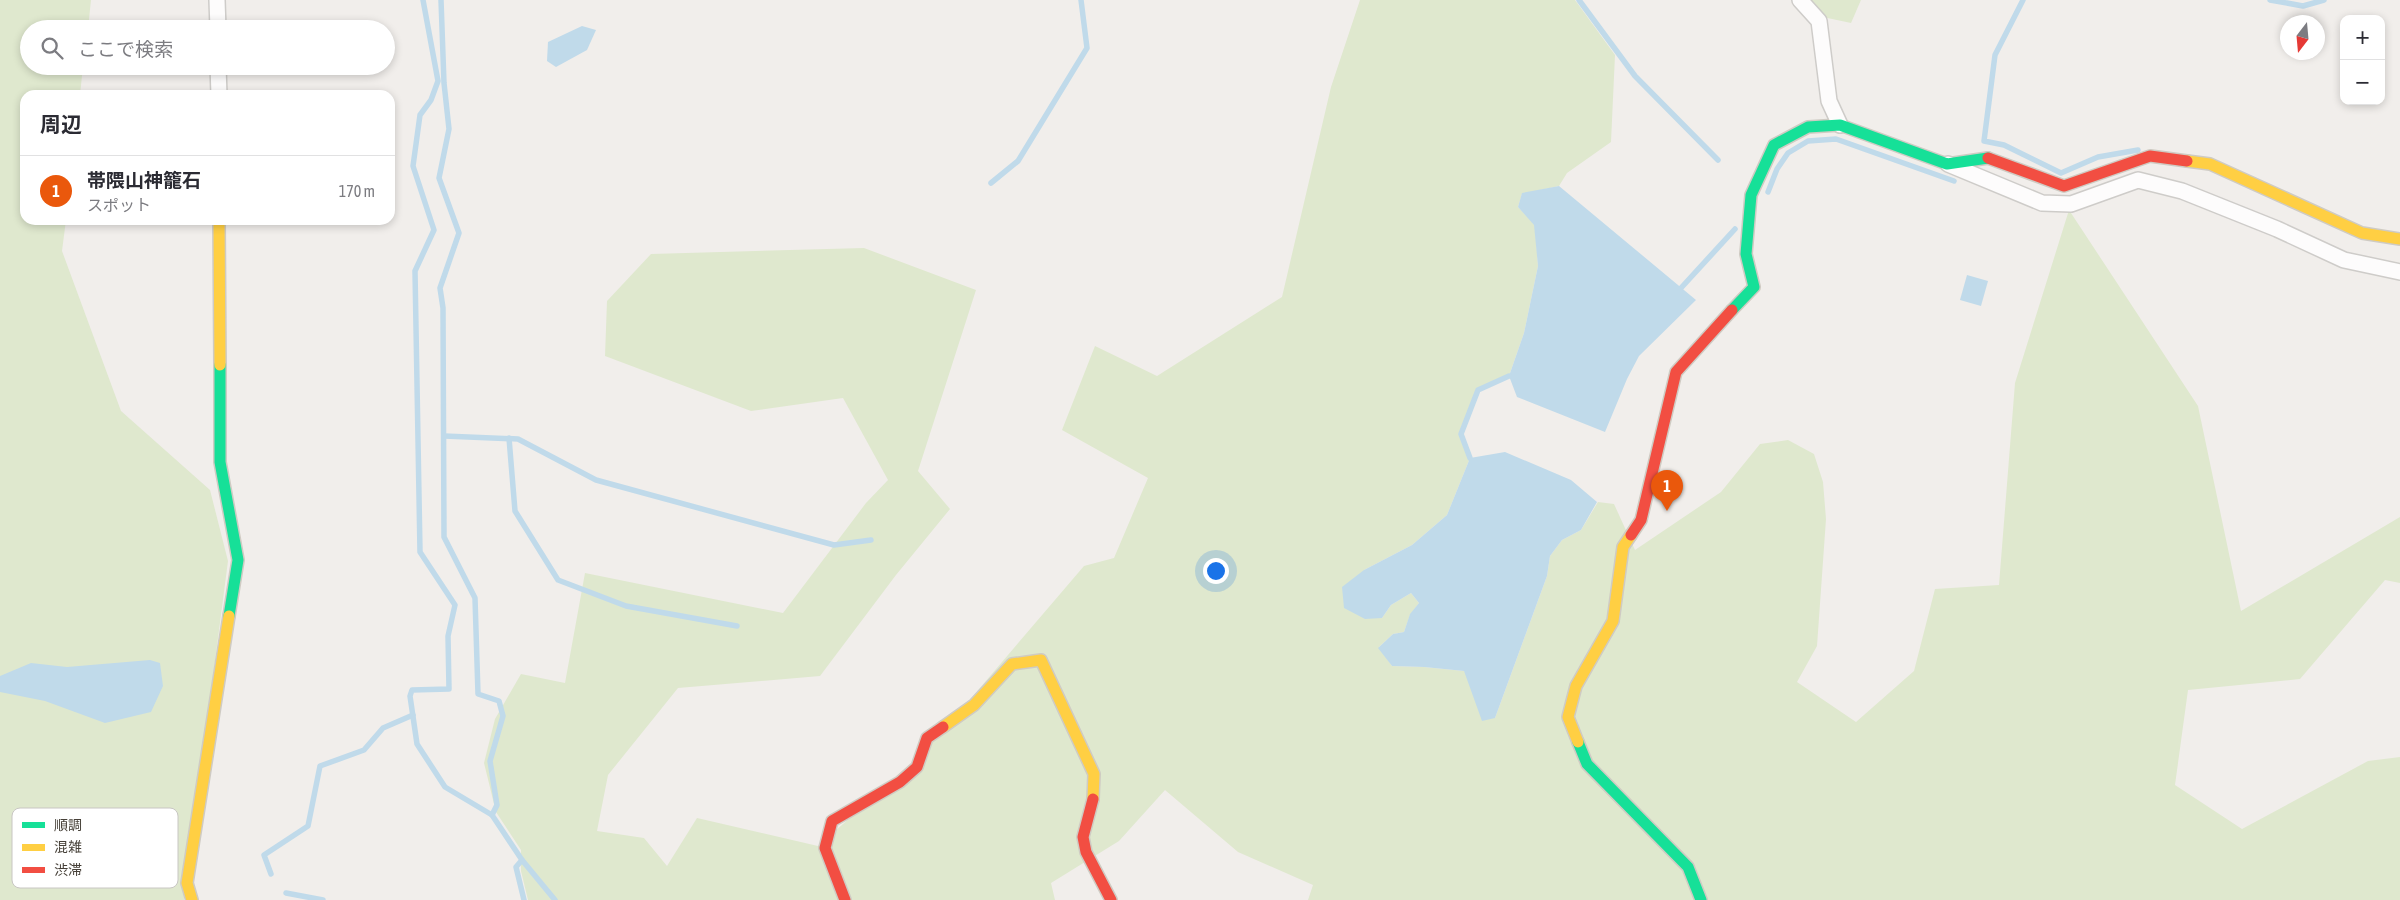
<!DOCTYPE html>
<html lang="ja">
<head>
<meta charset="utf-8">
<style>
	body { margin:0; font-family:"Asap Condensed","Noto Sans JP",sans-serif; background:#f7f7f7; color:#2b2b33 }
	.controls { position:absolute; right:15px; top:15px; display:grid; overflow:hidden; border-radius:10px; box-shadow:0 2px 8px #0003 }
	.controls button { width:45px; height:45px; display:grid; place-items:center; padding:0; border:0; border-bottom:1px solid #e1e1e2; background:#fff; color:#2b2b33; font:25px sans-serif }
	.compass { position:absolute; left:2280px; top:15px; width:45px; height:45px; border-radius:50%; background:#fff; box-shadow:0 2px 8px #0003; rotate:196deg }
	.you { position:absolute; left:1215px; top:570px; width:18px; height:18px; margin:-12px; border:4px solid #fff; border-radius:50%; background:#1a73e8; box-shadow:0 0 0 8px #1a73e833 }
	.badge { display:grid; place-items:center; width:32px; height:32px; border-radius:50%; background:#ea580c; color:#fff; font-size:16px; font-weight:700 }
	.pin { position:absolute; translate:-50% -41px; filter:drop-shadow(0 1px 2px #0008) }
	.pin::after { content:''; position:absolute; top:26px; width:18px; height:15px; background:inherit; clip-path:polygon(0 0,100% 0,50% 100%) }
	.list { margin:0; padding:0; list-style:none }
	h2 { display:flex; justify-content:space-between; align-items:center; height:65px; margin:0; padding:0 20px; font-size:21px }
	h2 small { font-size:16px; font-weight:400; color:#7c7c81 }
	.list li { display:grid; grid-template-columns:32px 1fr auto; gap:15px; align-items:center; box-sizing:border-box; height:70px; padding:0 20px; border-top:1px solid #e1e1e2 }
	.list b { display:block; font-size:19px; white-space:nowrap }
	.list p { margin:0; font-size:16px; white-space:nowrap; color:#7c7c81 }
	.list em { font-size:16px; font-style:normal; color:#7c7c81 }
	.icon { flex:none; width:28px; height:28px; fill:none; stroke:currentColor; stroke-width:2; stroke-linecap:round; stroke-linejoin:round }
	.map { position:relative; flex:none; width:2400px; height:900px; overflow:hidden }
	.search { position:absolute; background:#fff; box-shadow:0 2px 8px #0003; left:20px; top:20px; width:375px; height:55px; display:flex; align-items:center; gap:12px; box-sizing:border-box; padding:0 18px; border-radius:28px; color:#7c7c81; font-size:19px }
	.panel { position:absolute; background:#fff; box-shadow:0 2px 8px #0003; left:20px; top:90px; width:375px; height:135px; border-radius:15px }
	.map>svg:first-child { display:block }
	.green { fill:#dfe8ce }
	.water { fill:#c0daea }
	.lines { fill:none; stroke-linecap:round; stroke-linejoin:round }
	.stream { stroke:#c0daea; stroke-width:5.5 }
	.street-casing { stroke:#ceccc9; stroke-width:18 }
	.fast-casing { stroke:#cfcbc3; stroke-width:14 }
	.slow-casing { stroke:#cfcbc3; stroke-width:14 }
	.jam-casing { stroke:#cfcbc3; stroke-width:14 }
	.street { stroke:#fdfcfc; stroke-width:15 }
	.fast { stroke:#16e098; stroke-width:11 }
	.slow { stroke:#ffcf43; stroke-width:11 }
	.jam { stroke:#f24e42; stroke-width:11 }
	.key { fill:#fff; stroke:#c8c6c3; stroke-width:1 }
	.key-label { font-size:14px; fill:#464038 }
</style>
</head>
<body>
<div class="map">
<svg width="2400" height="900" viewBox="0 0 2400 900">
	<rect width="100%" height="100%" fill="#f1eeeb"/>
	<!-- green -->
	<g class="green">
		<path d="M0 0H91L88 29H29V66H83L80 95H25V220H66L62 251 121 411 210 490 228 561 184 900H0Z"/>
		<path d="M1360 0H1575L1615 55 1611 142 1567 173 1559 186 1522 194 1518 207 1535 225 1538 266 1524 333 1509 376 1478 390 1461 434 1470 458 1447 515 1412 545 1364 570 1382 618 1391 605 1411 593 1419 603 1410 615 1404 632 1393 634 1379 647 1392 666 1424 667 1464 671 1495 718 1547 576 1550 556 1562 540 1581 530 1598 502 1614 504 1635 550 1721 492 1760 444 1788 440 1814 454 1823 482 1826 519 1817 646 1797 682 1856 722 1914 671 1935 589 1999 585 2015 383 2069 210 2198 406 2241 611 2400 517V583L2385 580 2300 679 2188 690 2175 785 2242 829 2368 761 2400 757V900H1308L1313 885 1238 852 1165 790 1119 841 1051 883 1055 900H528L521 871V850L496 812 484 763 495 719 521 674 565 683 585 573 783 613 866 503 888 480 843 398 751 411 605 356 607 301 651 254 864 248 976 290 918 471 950 509 896 575 820 676 678 688 608 775 597 831 644 838 667 866 697 818 818 846 910 765 967 703 1084 566 1114 558 1148 478 1062 430 1095 346 1157 376 1282 297 1331 87Z"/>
		<path d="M1806 0H1861L1851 23 1818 16Z"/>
	</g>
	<!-- water -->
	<g class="water">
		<path d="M582 26 596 30 587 50 556 67 547 61 548 42Z"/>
		<path d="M1559 186 1696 300 1639 356 1627 379 1605 432 1517 397 1509 376 1524 333 1538 266 1534 225 1518 207 1522 193Z"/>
		<path d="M1967 275 1988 281 1981 306 1960 300Z"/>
		<path d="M1505 452 1571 480 1597 502 1581 530 1562 540 1550 556 1547 576 1495 718 1482 721 1464 671 1424 667 1392 666 1378 648 1393 634 1404 632 1410 614 1419 603 1411 593 1391 605 1382 618 1365 619 1344 608 1342 587 1364 570 1412 545 1447 515 1470 458Z"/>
		<path d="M150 660 160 663 163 686 151 712 105 723 45 701 0 692V676L31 663 67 667Z"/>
	</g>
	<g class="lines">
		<!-- stream -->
		<g class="stream">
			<path d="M423 0 438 81 431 100 420 115 413 166 434 230 415 271 420 552 455 605 448 636 449 689 412 690 410 696 417 744 445 787 492 815 522 860 555 900"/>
			<path d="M441 0 444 83 449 129 439 178 459 233 440 288 443 308 444 537 475 598 478 694 499 701 503 716 490 761 497 805 492 815"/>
			<path d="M1579 0 1635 76 1718 160"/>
			<path d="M2023 0 1995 55 1984 141 2004 145 2061 173 2098 157 2138 150"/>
			<path d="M2270 0 2303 6 2324 0"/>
			<path d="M991 183 1018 161 1087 48 1081 0"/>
			<path d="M1768 192 1777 169 1788 153 1808 141 1836 139 1954 181"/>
			<path d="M1681 288 1735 229"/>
			<path d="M444 436 518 439 596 480 834 545 871 540"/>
			<path d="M509 438 515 511 558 580 626 606 737 626"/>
			<path d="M1470 458 1461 434 1478 390 1509 376"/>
			<path d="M522 860 516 867 524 900"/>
			<path d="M271 874 264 855 308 826 320 766 364 750 383 728 413 715"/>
			<path d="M286 893 323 900"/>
		</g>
		<defs>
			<g id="street">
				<path d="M217 0 218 29"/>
				<path d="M1800 0 1819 21 1829 101 1840 125"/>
				<path d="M218 66 219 95"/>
				<path d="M1948 164 2042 203 2071 204 2138 180 2182 191 2277 229 2344 260 2400 272"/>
			</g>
			<g id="fast">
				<path d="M1732 310 1754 287 1746 254 1751 195 1774 145 1808 127 1840 125 1947 164 1988 158"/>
				<path d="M220 365V462L238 560 229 616"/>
				<path d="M1578 742 1587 764 1688 867 1701 900"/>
			</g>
			<g id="slow">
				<path d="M2187 161 2210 164 2362 233 2400 239"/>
				<path d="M219 220 220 365"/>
				<path d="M943 727 974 705 1012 664 1041 660 1094 774 1093 799"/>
				<path d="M1578 742 1568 717 1576 686 1613 621 1623 547 1631 535"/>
				<path d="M192 900 187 883 229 616"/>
			</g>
			<g id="jam">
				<path d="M1988 158 2064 186 2150 156 2187 161"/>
				<path d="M1631 535 1641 520 1676 372 1732 310"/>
				<path d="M1093 799 1083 837 1086 852 1111 900"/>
				<path d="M845 900 825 848 832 821 900 782 917 767 927 738 943 727"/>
			</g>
		</defs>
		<!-- street casing -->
		<use href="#street" class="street-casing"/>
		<!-- fast casing -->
		<use href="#fast" class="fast-casing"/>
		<!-- slow casing -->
		<use href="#slow" class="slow-casing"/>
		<!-- jam casing -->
		<use href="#jam" class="jam-casing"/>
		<!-- street -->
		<use href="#street" class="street"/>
		<!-- fast -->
		<use href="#fast" class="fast"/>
		<!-- slow -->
		<use href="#slow" class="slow"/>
		<!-- jam -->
		<use href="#jam" class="jam"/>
	</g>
	<!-- legend -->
	<rect x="12" y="808" width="166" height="80" rx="8" class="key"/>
	<rect x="22" y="822" width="23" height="6" fill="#16e098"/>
	<rect x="22" y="844" width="23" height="7" fill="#ffcf43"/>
	<rect x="22" y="867" width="23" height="6" fill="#f24e42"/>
	<g class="key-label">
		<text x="54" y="830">順調</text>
		<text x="54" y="852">混雑</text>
		<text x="54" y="875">渋滞</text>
	</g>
</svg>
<div class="controls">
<button>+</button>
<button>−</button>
</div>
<svg class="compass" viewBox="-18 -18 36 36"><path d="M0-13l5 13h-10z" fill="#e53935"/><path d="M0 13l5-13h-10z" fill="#7c7c81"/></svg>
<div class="you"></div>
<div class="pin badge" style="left:1667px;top:511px">1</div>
<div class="search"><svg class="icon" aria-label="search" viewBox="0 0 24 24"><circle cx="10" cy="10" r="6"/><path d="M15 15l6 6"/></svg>ここで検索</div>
<section class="panel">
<h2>周辺<small></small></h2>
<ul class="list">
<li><span class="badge">1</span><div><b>帯隈山神籠石</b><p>スポット</p></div><em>170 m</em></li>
</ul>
</section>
</div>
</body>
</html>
